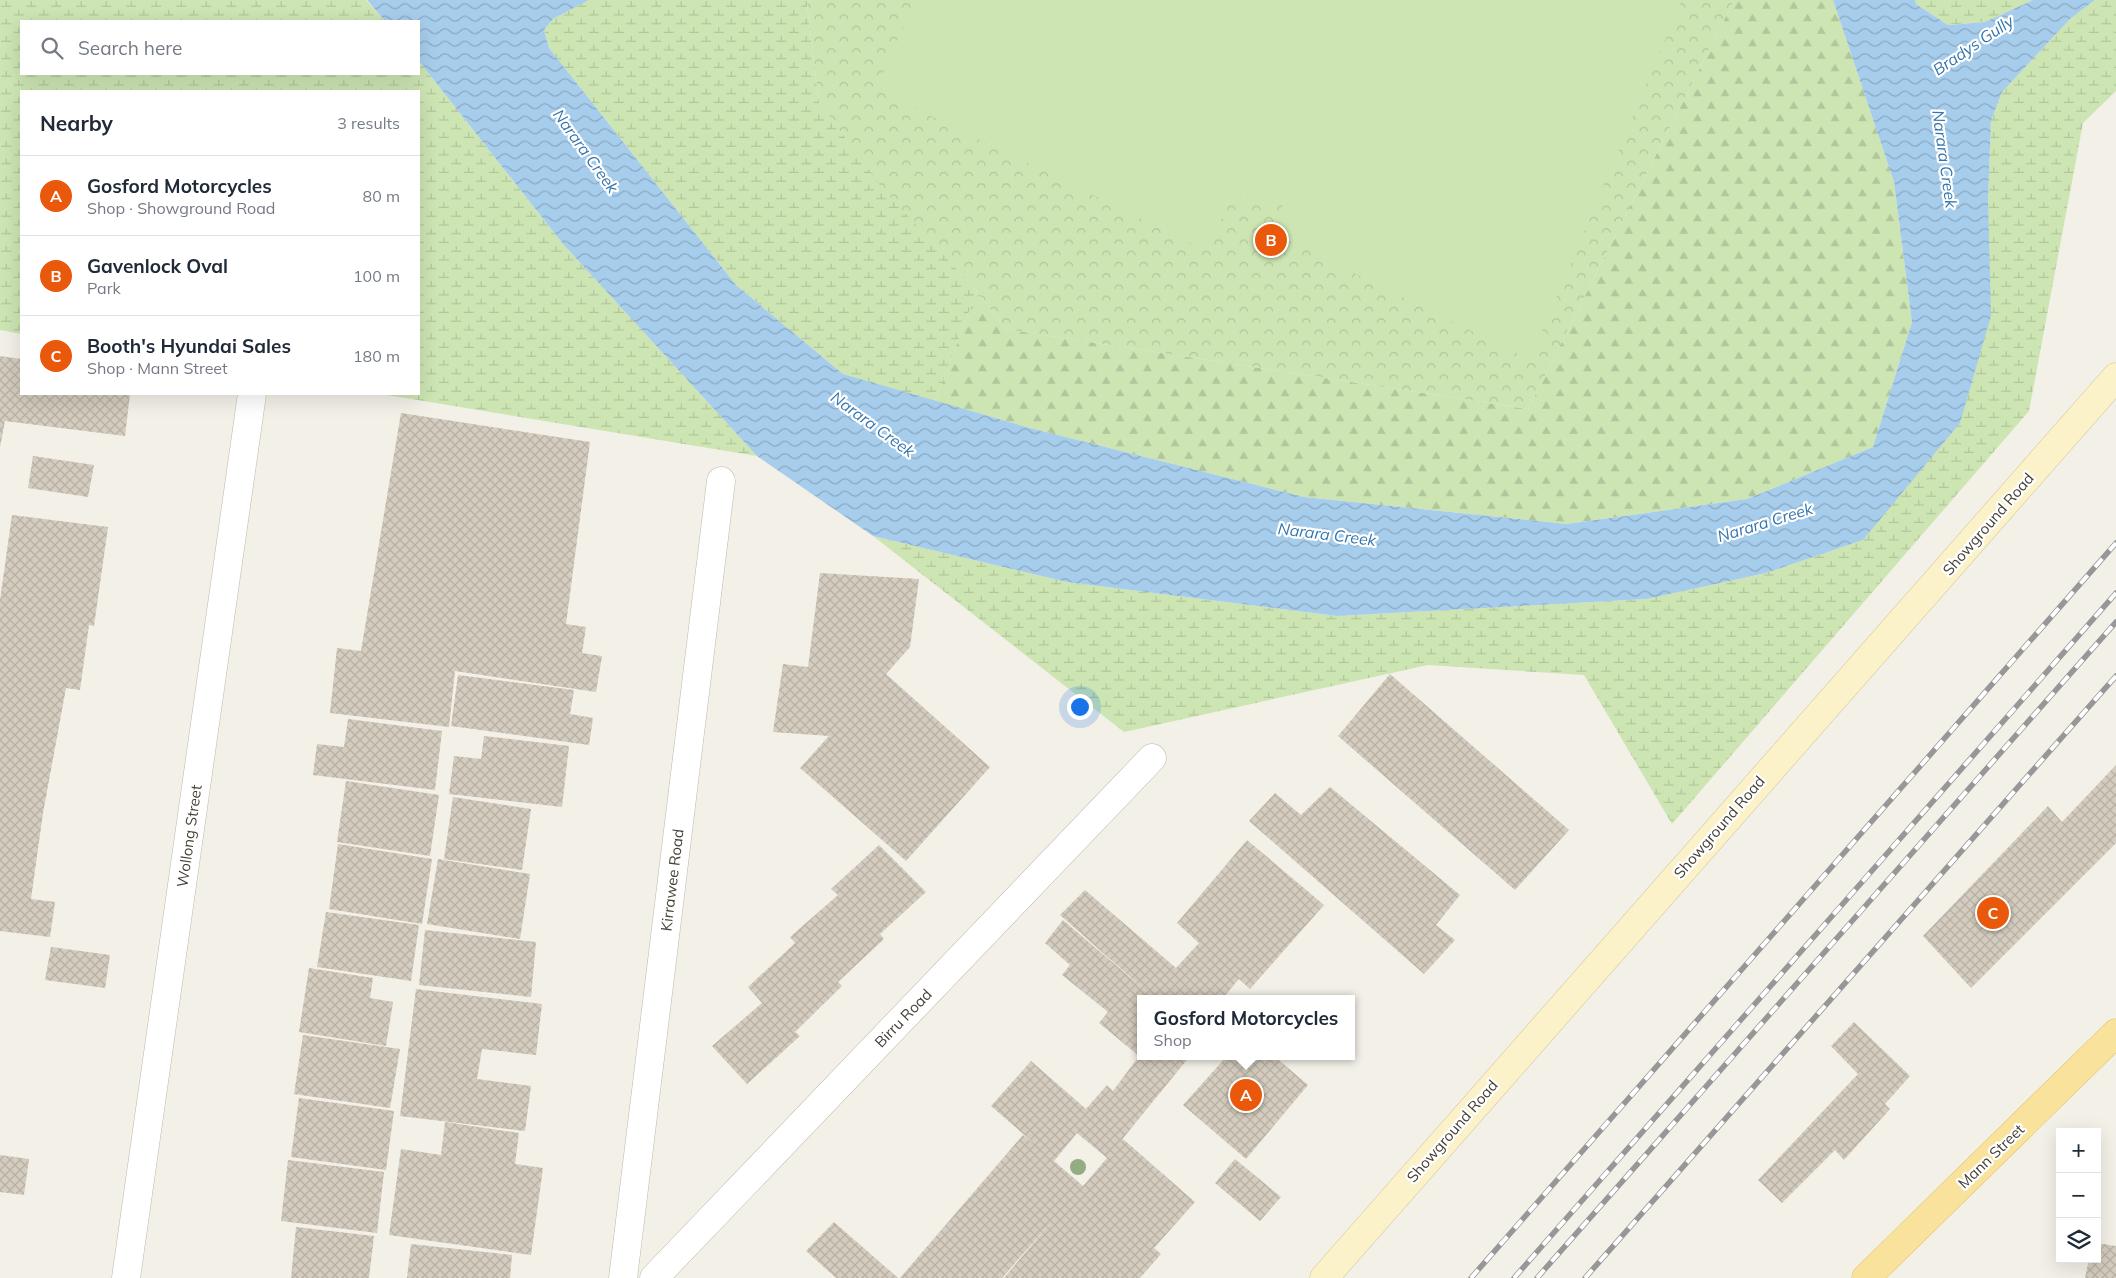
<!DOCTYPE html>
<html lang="en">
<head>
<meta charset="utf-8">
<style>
	body { margin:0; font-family:Mulish,sans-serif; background:#f2f2f3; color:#1f2937 }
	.controls { position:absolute; right:15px; bottom:15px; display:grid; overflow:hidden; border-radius:0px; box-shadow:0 5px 20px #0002 }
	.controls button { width:45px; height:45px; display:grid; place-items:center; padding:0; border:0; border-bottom:1px solid #e0e1e3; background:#fff; color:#1f2937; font:25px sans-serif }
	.you { position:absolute; left:1079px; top:706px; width:18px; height:18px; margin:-12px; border:4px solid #fff; border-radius:50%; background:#1a73e8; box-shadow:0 0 0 8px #1a73e833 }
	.badge { display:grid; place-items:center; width:32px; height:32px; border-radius:50%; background:#ea580c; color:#fff; font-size:16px; font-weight:700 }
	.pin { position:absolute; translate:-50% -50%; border:2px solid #fff; box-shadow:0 1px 5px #0006 }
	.popup { position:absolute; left:1137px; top:995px; width:218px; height:65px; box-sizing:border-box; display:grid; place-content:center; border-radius:0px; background:#fff; filter:drop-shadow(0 1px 4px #0005); font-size:16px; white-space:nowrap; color:#747a83 }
	.popup b { font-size:19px; color:#1f2937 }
	.popup::after { content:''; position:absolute; left:50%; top:100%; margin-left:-10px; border:10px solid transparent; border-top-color:#fff }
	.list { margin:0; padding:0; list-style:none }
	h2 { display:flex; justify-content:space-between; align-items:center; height:65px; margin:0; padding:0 20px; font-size:21px }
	h2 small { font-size:16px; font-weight:400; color:#747a83 }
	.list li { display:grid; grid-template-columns:32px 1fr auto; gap:15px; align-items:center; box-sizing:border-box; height:80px; padding:0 20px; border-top:1px solid #e0e1e3 }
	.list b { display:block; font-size:19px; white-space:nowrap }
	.list p { margin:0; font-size:16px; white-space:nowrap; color:#747a83 }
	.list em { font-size:16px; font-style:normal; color:#747a83 }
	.icon { flex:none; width:28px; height:28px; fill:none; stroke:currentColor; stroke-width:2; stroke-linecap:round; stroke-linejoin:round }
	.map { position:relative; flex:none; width:2116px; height:1278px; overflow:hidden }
	.search { position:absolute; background:#fff; box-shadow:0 5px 20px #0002; left:20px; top:20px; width:400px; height:55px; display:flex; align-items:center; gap:12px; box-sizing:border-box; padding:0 18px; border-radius:0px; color:#747a83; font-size:19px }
	.panel { position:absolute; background:#fff; box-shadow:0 5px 20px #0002; left:20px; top:90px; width:400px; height:305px; border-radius:0px }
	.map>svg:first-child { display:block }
	.forest { fill:url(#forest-firs) }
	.wetland { fill:url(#wetland-marsh) }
	.park { fill:url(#park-crowns) }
	.garden { fill:#cce5b3 }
	.water { fill:url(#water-waves) }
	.building { fill:url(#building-cross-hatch); fill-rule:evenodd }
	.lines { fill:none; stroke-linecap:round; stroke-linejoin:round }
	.street-casing { stroke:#beb8ab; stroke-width:29 }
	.secondary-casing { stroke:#d1c599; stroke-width:29 }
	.primary-casing { stroke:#dec06b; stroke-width:29 }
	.street { stroke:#fff; stroke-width:28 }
	.secondary { stroke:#fcf2c9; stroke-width:28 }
	.primary { stroke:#f9e29b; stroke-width:28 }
	.rail-casing { stroke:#979797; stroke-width:5.5 }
	.rail { stroke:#fff; stroke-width:4; stroke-dasharray:11; stroke-linecap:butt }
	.tree { fill:#93ac81 }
	.labels { text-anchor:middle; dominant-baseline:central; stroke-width:4.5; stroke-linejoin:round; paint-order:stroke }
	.street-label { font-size:15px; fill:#464137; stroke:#fff }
	.water-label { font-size:16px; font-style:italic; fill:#3575ad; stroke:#fff }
</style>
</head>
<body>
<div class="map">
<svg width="2116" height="1278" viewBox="0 0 2116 1278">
	<defs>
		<pattern id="forest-firs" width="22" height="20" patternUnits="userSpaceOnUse" patternTransform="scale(1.25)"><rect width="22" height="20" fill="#cce5b3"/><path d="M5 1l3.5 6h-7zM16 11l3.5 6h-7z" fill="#b1c69b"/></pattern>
		<pattern id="wetland-marsh" width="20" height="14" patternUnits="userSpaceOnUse" patternTransform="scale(1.25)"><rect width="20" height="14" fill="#cce5b3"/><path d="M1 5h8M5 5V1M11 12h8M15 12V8" fill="none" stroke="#b1c69b"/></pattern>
		<pattern id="park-crowns" width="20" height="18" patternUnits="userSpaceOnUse" patternTransform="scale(1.25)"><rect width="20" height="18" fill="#cce5b3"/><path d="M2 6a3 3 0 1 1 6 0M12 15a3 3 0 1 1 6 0" fill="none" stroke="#b1c69b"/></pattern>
		<pattern id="water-waves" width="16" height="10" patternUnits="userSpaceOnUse" patternTransform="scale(1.25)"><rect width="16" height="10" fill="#a7cded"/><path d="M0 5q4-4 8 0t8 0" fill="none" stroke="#8aa8c1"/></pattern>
		<pattern id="building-cross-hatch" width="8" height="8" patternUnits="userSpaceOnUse" patternTransform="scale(1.25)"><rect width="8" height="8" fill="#d4ccbe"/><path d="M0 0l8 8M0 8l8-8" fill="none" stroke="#b7b0a4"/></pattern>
	</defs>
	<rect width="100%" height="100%" fill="#f3f0e8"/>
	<!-- forest -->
	<path class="forest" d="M1734 0H1833L1894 182 1912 322 1873 447 1747 499 1567 524 1304 497 1030 428 935 401 977 291 1005 329 1528 409Z"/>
	<!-- wetland -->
	<g class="wetland">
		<path d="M0 0H366L385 21H21V74H419V61L563 244 757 456 381 394H419V91H21V334L0 330Z"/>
		<path d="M589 0H810L807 5 819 102 883 188 977 291 935 401 843 374 736 285 549 48 544 30 553 19Z"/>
		<path d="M1915 0H2033L1985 22 1948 25 1916 4Z"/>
		<path d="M2095 0H2116V91L2083 123 2029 411 1672 824 1584 675 1428 665 1124 732 873 536 1067 582 1337 616 1647 599 1766 573 1863 540 1988 200 1991 121 2002 92 2070 19Z"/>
	</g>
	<!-- park -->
	<path class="park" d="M810 0H1734L1528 409 1005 329 977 291 882 188 819 102 807 5Z"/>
	<!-- garden -->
	<path class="garden" d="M915 0H1682L1530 360 1271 232 1283 205 1232 197 1207 251 876 89Z"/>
	<!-- water -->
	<path class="water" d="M367 0H589L553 19 544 30 549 48 736 285 843 374 1030 428 1304 497 1567 524 1747 499 1873 447 1912 322 1894 182 1833 0H1915L1916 4 1948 25 1985 22 2033 0H2095L2070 19 2002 92 1991 121 1988 200 1991 316 1960 423 1863 540 1766 573 1647 599 1337 616 1067 582 873 536 757 456 563 244 419 61V21H385Z"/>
	<!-- building -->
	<g class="building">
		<path d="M0 356 21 359V394H130L125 436 5 421 0 447Z"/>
		<path d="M401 413 590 442 566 624 586 627 582 653 602 656 596 692 455 671 449 727 330 713 337 648 361 651Z"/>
		<path d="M33 456 94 465 88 497 28 488Z"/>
		<path d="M12 515 108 527 94 626 89 625 80 690 66 688 43 813 31 899 55 902 50 937 0 931V600Z"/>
		<path d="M820 573 919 579 910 647 886 674 990 767 906 861 800 768 829 736 773 732 783 664 808 667Z"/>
		<path d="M1390 674 1569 830 1515 890 1338 736Z"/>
		<path d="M458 675 574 690 570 714 593 718 589 745 451 726Z"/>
		<path d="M348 719 442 731 435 790 313 775 317 744 344 747Z"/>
		<path d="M484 736 569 746 562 807 449 794 454 756 481 759Z"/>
		<path d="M2116 765V843L1971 988 1923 936 2048 806 2062 822Z"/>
		<path d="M346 781 439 795 430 856 337 842Z"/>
		<path d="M1330 787 1460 895 1436 925 1455 940 1424 974 1249 821 1275 793 1301 815Z"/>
		<path d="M453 797 531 809 522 870 444 859Z"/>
		<path d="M1247 840 1324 905 1250 989 1239 979 1222 999H1141V1056H1190L1120 1142 1123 1139 1195 1202 1154 1248 1161 1254 1140 1278H1004L1054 1219 1002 1278H900L1023 1135 1036 1145 991 1106 1031 1061 1086 1109 1107 1085 1113 1091 1139 1056 1099 1023 1108 1012 1062 975 1070 965 1045 943 1063 920 1153 997 1060 915 1085 890 1176 968 1199 943 1177 923ZM1077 1133 1107 1158 1083 1186 1054 1161Z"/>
		<path d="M338 844 432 859 422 924 329 909Z"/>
		<path d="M879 845 926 892 880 934 884 939 838 982 842 986 795 1032 800 1036 747 1084 712 1046 762 1003 748 987 795 943 790 937 838 895 831 889Z"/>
		<path d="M438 859 530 874 520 939 427 924Z"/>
		<path d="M326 912 419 925 411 981 317 967Z"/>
		<path d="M425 930 536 942 531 997 419 985Z"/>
		<path d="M51 947 110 955 105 988 45 980Z"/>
		<path d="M309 968 373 978 370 998 393 1002 386 1046 299 1032Z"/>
		<path d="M416 989 542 1004 536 1055 482 1049 477 1079 531 1086 525 1131 400 1116Z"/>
		<path d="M1854 1022 1910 1076 1885 1104 1890 1109 1844 1160 1835 1150 1782 1203 1758 1180 1858 1074 1831 1046Z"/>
		<path d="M303 1035 400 1049 390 1108 294 1094Z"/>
		<path d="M1227 1056H1274L1308 1085 1246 1159 1183 1105Z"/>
		<path d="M299 1098 394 1111 386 1170 291 1157Z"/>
		<path d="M445 1122 519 1133 515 1164 543 1168 531 1255 389 1235 401 1149 441 1155Z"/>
		<path d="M0 1155 29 1159 24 1195 0 1192Z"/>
		<path d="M1235 1159 1281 1197 1260 1221 1215 1183Z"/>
		<path d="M288 1160 384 1172 377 1233 281 1221Z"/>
		<path d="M834 1222 898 1278H836L806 1251Z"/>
		<path d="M296 1227 374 1236 369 1278H291Z"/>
		<path d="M2097 1243 2116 1246V1278H2085L2089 1259H2097Z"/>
		<path d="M411 1244 512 1255 510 1278H407Z"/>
	</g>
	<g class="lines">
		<defs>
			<g id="street">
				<path d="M126 1278 252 394"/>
				<path d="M623 1278 721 481"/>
				<path d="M654 1278 1152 758"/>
			</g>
			<path id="secondary" d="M1324 1278 2116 377"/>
			<path id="primary" d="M1866 1278 2116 1033"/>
		</defs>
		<!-- street casing -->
		<use href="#street" class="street-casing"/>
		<!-- secondary casing -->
		<use href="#secondary" class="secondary-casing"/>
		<!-- primary casing -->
		<use href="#primary" class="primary-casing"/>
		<!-- street -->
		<use href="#street" class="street"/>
		<!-- secondary -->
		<use href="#secondary" class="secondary"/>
		<!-- primary -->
		<use href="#primary" class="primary"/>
		<defs>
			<g id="rail">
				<path d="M1471 1278 2116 543"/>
				<path d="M1514 1278 2116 593"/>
				<path d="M1537 1278 2116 622"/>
				<path d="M1585 1278 2116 676"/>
			</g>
		</defs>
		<!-- rail casing -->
		<use href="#rail" class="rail-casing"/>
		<!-- rail -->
		<use href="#rail" class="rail"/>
	</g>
	<!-- trees -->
	<circle class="tree" cx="1078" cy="1167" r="8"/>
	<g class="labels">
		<!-- street labels -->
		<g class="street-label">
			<text transform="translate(1988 524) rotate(-49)">Showground Road</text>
			<text transform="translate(1719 827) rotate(-49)">Showground Road</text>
			<text transform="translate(189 836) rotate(-82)">Wollong Street</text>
			<text transform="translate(672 880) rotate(-83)">Kirrawee Road</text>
			<text transform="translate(903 1018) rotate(-46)">Birru Road</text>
			<text transform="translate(1452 1131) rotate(-49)">Showground Road</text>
			<text transform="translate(1991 1156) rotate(-44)">Mann Street</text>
		</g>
		<!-- water labels -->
		<g class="water-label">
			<text transform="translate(1973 45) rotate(-34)">Bradys Gully</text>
			<text transform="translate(586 151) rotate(54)">Narara Creek</text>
			<text transform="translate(1945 159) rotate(82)">Narara Creek</text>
			<text transform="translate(873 424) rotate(36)">Narara Creek</text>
			<text transform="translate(1765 522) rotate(-17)">Narara Creek</text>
			<text transform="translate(1327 534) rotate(7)">Narara Creek</text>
		</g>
	</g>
</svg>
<div class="controls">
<button>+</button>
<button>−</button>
<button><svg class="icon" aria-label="layers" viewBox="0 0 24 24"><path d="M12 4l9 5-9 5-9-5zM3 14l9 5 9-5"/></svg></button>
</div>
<div class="you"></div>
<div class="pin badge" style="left:1246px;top:1095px">A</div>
<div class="popup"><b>Gosford Motorcycles</b>Shop</div>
<div class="pin badge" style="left:1271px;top:240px">B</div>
<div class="pin badge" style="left:1993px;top:913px">C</div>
<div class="search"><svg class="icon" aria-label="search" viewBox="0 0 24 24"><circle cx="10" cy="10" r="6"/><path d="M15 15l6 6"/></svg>Search here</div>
<section class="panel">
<h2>Nearby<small>3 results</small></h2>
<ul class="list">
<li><span class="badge">A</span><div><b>Gosford Motorcycles</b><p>Shop · Showground Road</p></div><em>80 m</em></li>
<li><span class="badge">B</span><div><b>Gavenlock Oval</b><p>Park</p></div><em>100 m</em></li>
<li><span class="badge">C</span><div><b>Booth's Hyundai Sales</b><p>Shop · Mann Street</p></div><em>180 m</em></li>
</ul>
</section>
</div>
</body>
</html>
